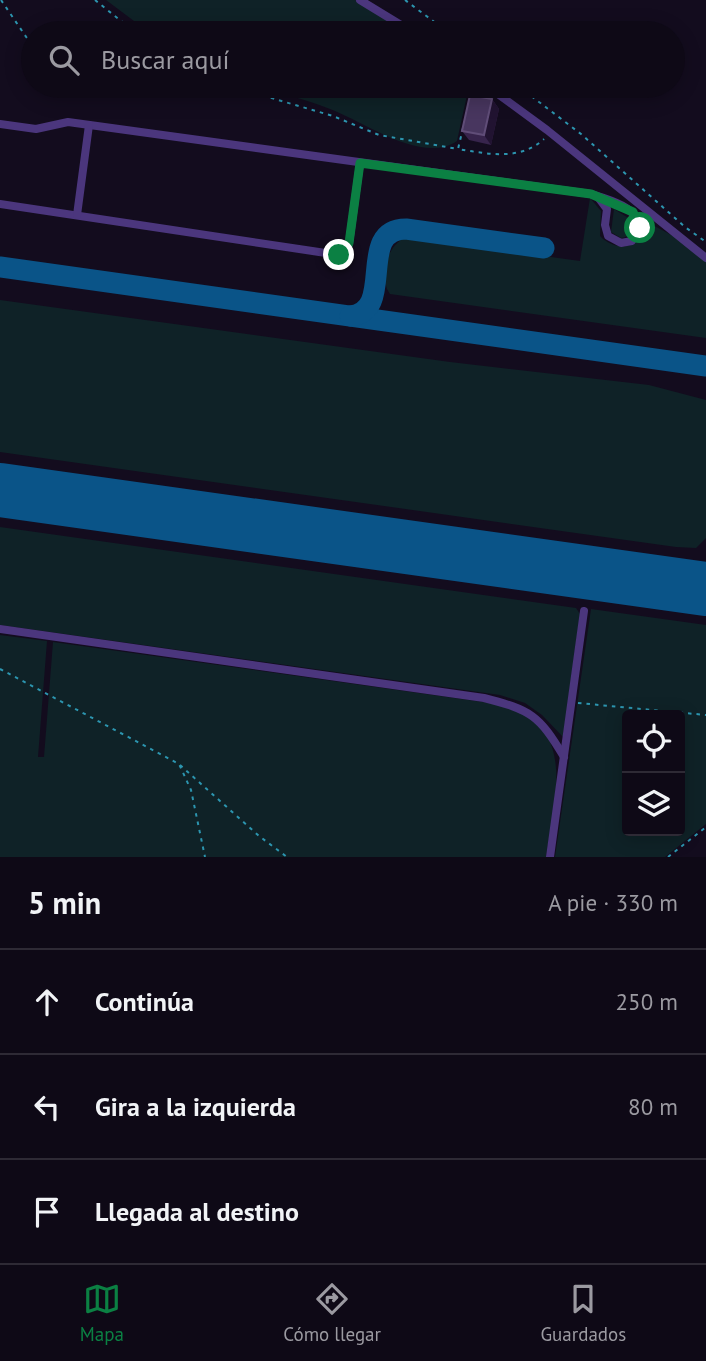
<!DOCTYPE html>
<html lang="es">
<head>
<meta charset="utf-8">
<style>
	body { margin:0; font-family:"PT Sans",sans-serif; background:#1c1723; color:#f1f3f6 }
	.controls { position:absolute; right:21px; bottom:21px; display:grid; overflow:hidden; border-radius:7px; box-shadow:0 4px 18px #0003 }
	.controls button { width:63px; height:63px; display:grid; place-items:center; padding:0; border:0; border-bottom:2px solid #2e2a35; background:#0e0916; color:#f1f3f6; font:35px sans-serif }
	.stop { position:absolute; width:21px; height:21px; margin:-16px; border:5px solid #0b8043; border-radius:50%; background:#fff }
	.stop.end { background:#0b8043; border-color:#fff; box-shadow:0 2px 7px #0008 }
	.list { margin:0; padding:0; list-style:none }
	h2 { display:flex; justify-content:space-between; align-items:center; height:91px; margin:0; padding:0 28px; font-size:30px }
	h2 small { font-size:23px; font-weight:400; color:#9b9aa1 }
	.list li { display:grid; grid-template-columns:46px 1fr auto; gap:21px; align-items:center; box-sizing:border-box; height:105px; padding:0 28px; border-top:2px solid #2e2a35 }
	.list b { display:block; font-size:26px; white-space:nowrap }
	.list em { font-size:23px; font-style:normal; color:#9b9aa1 }
	.icon { flex:none; width:38px; height:38px; fill:none; stroke:currentColor; stroke-width:2; stroke-linecap:round; stroke-linejoin:round }
	.map { position:relative; flex:none; width:706px; height:857px; overflow:hidden }
	.search { position:absolute; background:#0e0916; box-shadow:0 4px 18px #0003; left:21px; right:21px; top:21px; height:77px; display:flex; align-items:center; gap:18px; box-sizing:border-box; padding:0 24px; border-radius:38px; color:#9b9aa1; font-size:26px }
	.sheet { height:406px; background:#0e0916 }
	nav { display:flex; justify-content:space-around; align-items:center; box-sizing:border-box; height:98px; border-top:2px solid #2e2a35; background:#0e0916; font-size:19px; color:#9b9aa1 }
	nav a { display:grid; justify-items:center; gap:4px }
	nav .on { color:#0b8043 }
	.map>svg:first-child { display:block }
	.green { fill:#0f2227; fill-rule:evenodd }
	.lines { fill:none; stroke-linecap:round; stroke-linejoin:round }
	.taxiway { stroke:#0a5488; stroke-width:21 }
	.runway { stroke:#0a5488; stroke-width:54 }
	.path { stroke:#2c95af; stroke-width:2; stroke-dasharray:3.5 5; stroke-linecap:butt }
	.minor { stroke:#4b367d; stroke-width:8 }
	.wall { fill:#37244c }
	.shaded-wall { fill:#211331 }
	.building { fill:#48365f; stroke:#604d78; stroke-width:2 }
	.route { stroke:#0b8043; stroke-width:9 }
</style>
</head>
<body>
<div class="map">
<svg width="706" height="857" viewBox="0 0 706 857">
	<rect width="100%" height="100%" fill="#130c1e"/>
	<!-- green -->
	<g class="green">
		<path d="M106 0H355L409 33H150Z"/>
		<path d="M252 86H469L457 141C422 165 363 121 330 109 305 99 278 93 252 86Z"/>
		<path d="M590 198 601 211 600 236C616 253 647 250 645 221L675 237 706 259V338L390 294 387 289C381 270 388 245 406 237L580 261Z"/>
		<path d="M614 209 633 221C635 231 630 237 621 238L611 232Z"/>
		<path d="M0 300 450 362 649 385 706 400V538L696 548 676 547 0 452Z"/>
		<path d="M0 527 576 608 580 614 563 737 542 715 525 703 500 695 0 625Z"/>
		<path d="M591 609 706 625V824L665 857H555ZM627 715H680V831H627Z"/>
		<path d="M0 635 47 641 38 757H44L53 642 497 704C506 707 519 710 527 715 574 744 552 813 546 857H0Z"/>
	</g>
	<g class="lines">
		<!-- taxiway -->
		<g class="taxiway">
			<path d="M0 267 706 366"/>
			<path d="M350 316C397 312 355 229 406 229L544 248"/>
		</g>
		<!-- runway -->
		<path class="runway" d="M0 490 706 589"/>
		<!-- path -->
		<g class="path">
			<path d="M1 0 33 47"/>
			<path d="M95 0 136 33"/>
			<path d="M405 0 449 33"/>
			<path d="M230 86 333 116 379 135 458 149"/>
			<path d="M518 86 581 134 685 227 706 242"/>
			<path d="M471 95 472 86"/>
			<path d="M463 128 458 149C488 154 520 161 544 139"/>
			<path d="M0 669 179 764 191 790 205 857"/>
			<path d="M578 703 706 715"/>
			<path d="M180 765 259 836 287 857"/>
			<path d="M668 857 706 827"/>
		</g>
		<!-- minor -->
		<g class="minor">
			<path d="M360 0 414 33"/>
			<path d="M487 86 547 130 706 258"/>
			<path d="M0 124 36 129 68 122 591 194C608 199 638 207 640 228L632 241 621 243 608 236 605 225 607 209 598 197"/>
			<path d="M0 204 339 255 345 253 349 244 360 163"/>
			<path d="M77 215 89 125"/>
			<path d="M0 629 484 698C531 710 539 715 564 757"/>
			<path d="M550 857 584 611"/>
		</g>
	</g>
	<!-- wall -->
	<path class="wall" d="M492 99 499 109 491 145 469 140 462 131Z"/>
	<!-- shaded-wall -->
	<path class="shaded-wall" d="M492 99 499 109 491 145 484 135Z"/>
	<!-- building -->
	<path class="building" d="M470 95 492 99 484 135 462 131Z"/>
	<g class="lines">
		<!-- route -->
		<path class="route" d="M339 255 345 253 349 243 360 163 591 194 633 212 640 228"/>
	</g>
</svg>
<div class="controls">
<button><svg class="icon" aria-label="locate" viewBox="0 0 24 24"><circle cx="12" cy="12" r="6"/><path d="M12 2v4M12 18v4M2 12h4M18 12h4"/></svg></button>
<button><svg class="icon" aria-label="layers" viewBox="0 0 24 24"><path d="M12 4l9 5-9 5-9-5zM3 14l9 5 9-5"/></svg></button>
</div>
<div class="stop" style="left:640px;top:228px"></div>
<div class="stop end" style="left:339px;top:255px"></div>
<div class="search"><svg class="icon" aria-label="search" viewBox="0 0 24 24"><circle cx="10" cy="10" r="6"/><path d="M15 15l6 6"/></svg>Buscar aquí</div>
</div>
<section class="sheet">
<h2>5 min<small>A pie · 330 m</small></h2>
<ul class="list">
<li><svg class="icon" aria-label="ahead" viewBox="0 0 24 24"><path d="M12 20V5M6 11l6-6 6 6"/></svg><div><b>Continúa</b></div><em>250 m</em></li>
<li><svg class="icon" aria-label="left" viewBox="0 0 24 24"><path d="M17 20v-9H6M10 6l-5 5 5 5"/></svg><div><b>Gira a la izquierda</b></div><em>80 m</em></li>
<li><svg class="icon" aria-label="arrive" viewBox="0 0 24 24"><path d="M6 21V4h12l-3 4 3 4H6"/></svg><div><b>Llegada al destino</b></div></li>
</ul>
</section>
<nav>
<a class="on"><svg class="icon" aria-label="map" viewBox="0 0 24 24"><path d="M3 6l6-2 6 2 6-2v14l-6 2-6-2-6 2zM9 4v14M15 6v14"/></svg>Mapa</a>
<a><svg class="icon" aria-label="directions" viewBox="0 0 24 24"><path d="M12 3l9 9-9 9-9-9zM9 14v-3h6M13 9l2 2-2 2"/></svg>Cómo llegar</a>
<a><svg class="icon" aria-label="saved" viewBox="0 0 24 24"><path d="M7 4h10v16l-5-4-5 4z"/></svg>Guardados</a>
</nav>
</body>
</html>
